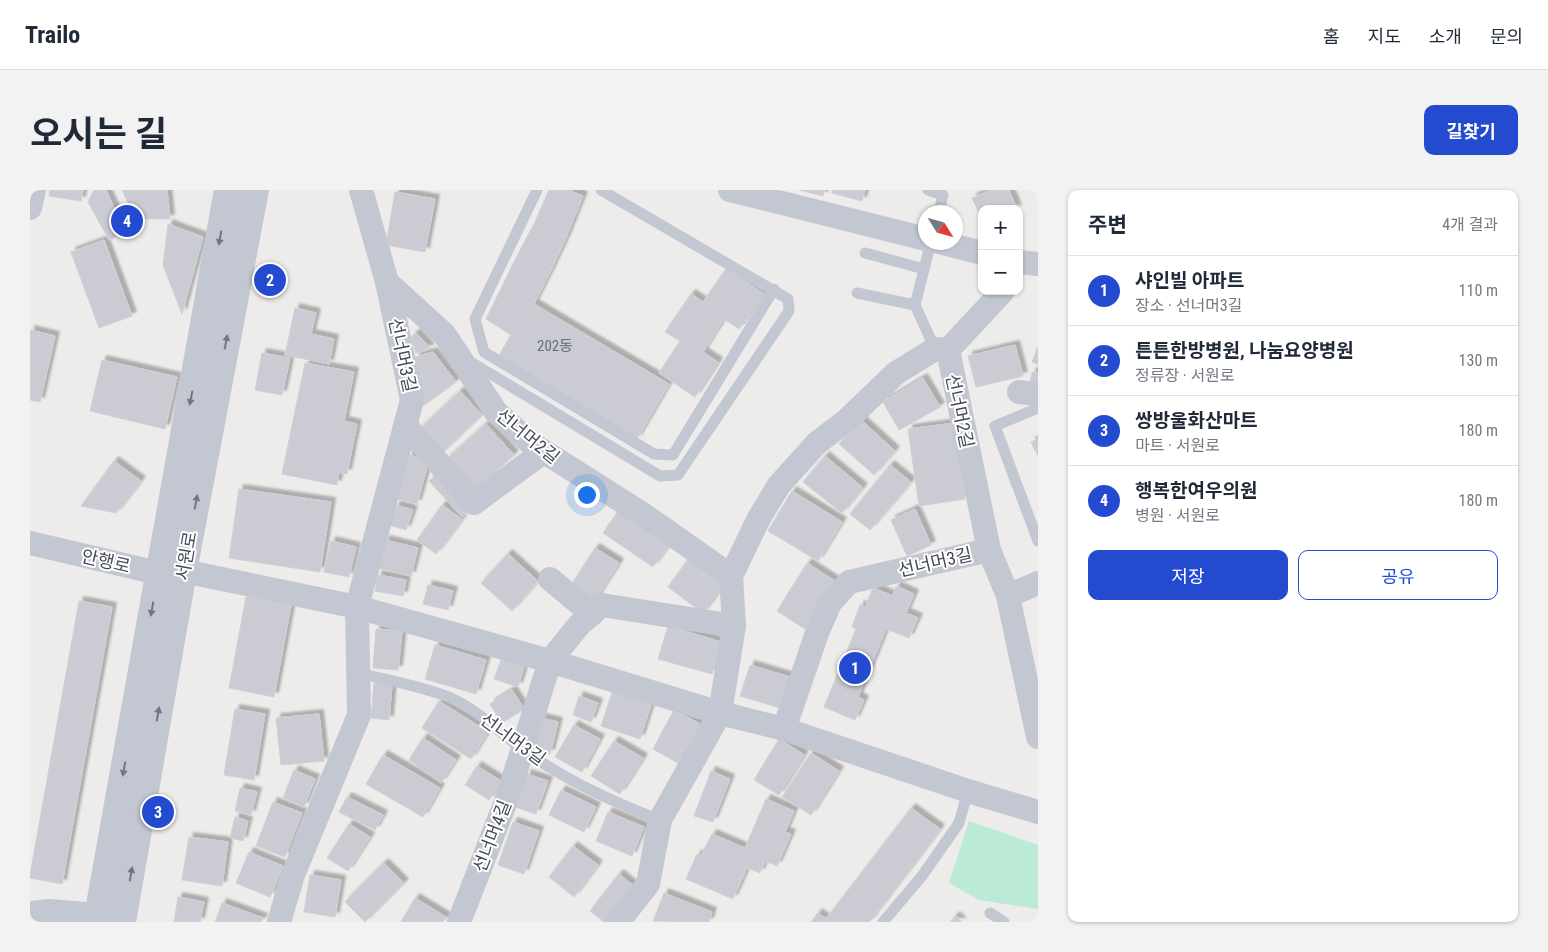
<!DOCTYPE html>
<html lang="ko">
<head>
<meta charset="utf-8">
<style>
	body { margin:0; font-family:"Roboto Condensed","Noto Sans KR",sans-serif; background:#f2f2f3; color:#1f2937 }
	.controls { position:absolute; right:15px; top:15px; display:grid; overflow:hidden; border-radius:10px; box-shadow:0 1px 4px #0004 }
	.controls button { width:45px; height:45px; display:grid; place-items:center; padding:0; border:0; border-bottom:1px solid #e0e1e3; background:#fff; color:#1f2937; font:25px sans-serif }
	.compass { position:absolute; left:888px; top:15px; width:45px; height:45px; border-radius:50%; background:#fff; box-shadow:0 1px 4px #0004; rotate:127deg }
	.you { position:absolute; left:556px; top:304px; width:18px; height:18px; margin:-12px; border:4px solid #fff; border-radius:50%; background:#1a73e8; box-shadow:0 0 0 8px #1a73e833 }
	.badge { display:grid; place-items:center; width:32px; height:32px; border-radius:50%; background:#244bcf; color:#fff; font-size:16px; font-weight:700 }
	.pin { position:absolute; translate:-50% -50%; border:2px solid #fff; box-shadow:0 1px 5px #0006 }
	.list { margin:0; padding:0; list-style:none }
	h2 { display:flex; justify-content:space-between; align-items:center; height:65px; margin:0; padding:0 20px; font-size:21px }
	h2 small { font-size:16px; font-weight:400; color:#747a83 }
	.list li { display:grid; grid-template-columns:32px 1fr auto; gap:15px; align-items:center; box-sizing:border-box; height:70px; padding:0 20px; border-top:1px solid #e0e1e3 }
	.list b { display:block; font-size:19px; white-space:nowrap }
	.list p { margin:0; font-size:16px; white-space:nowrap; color:#747a83 }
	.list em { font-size:16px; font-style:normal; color:#747a83 }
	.actions { display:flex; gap:10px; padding:15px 20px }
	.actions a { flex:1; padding:11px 0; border:1px solid #244bcf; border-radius:10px; text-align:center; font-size:18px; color:#244bcf }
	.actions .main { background:#244bcf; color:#fff }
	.map { position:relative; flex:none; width:1008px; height:732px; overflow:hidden; border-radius:10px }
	header { display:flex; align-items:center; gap:30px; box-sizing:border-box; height:70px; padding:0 25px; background:#fff; border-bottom:1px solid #e0e1e3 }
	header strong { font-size:24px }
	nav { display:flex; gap:28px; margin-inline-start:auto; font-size:18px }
	.intro { display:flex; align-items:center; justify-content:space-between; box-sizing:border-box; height:120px; padding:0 30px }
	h1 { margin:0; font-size:35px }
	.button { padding:12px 22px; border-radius:10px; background:#244bcf; color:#fff; font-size:18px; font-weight:700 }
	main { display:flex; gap:30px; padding:0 30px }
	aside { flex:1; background:#fff; border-radius:10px; box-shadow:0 1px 4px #0004 }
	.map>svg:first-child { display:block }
	.green { fill:#bbead7 }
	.building { fill:#cbccd3; stroke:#cfd0d7; filter:url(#shadow) }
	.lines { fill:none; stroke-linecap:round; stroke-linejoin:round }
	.service { stroke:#c2c7d2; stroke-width:11 }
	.minor { stroke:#c2c7d2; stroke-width:24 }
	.tertiary { stroke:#c2c7d2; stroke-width:28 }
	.oneway { fill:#717682 }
	.labels { text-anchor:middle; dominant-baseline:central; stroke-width:4; stroke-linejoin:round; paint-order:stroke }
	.number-label { font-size:15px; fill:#666b76 }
	.street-label { font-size:18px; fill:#454b57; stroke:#fff }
</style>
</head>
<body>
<header>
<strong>Trailo</strong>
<nav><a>홈</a><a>지도</a><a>소개</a><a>문의</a></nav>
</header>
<div class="intro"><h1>오시는 길</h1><a class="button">길찾기</a></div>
<main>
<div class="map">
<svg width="1008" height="732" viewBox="0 0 1008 732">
	<defs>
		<filter id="shadow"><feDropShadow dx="4.5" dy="-4.5" stdDeviation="1" flood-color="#0004"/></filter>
	</defs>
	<rect width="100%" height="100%" fill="#eeeceb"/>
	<!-- green -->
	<path class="green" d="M939 631 1008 655V719L949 710 919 693Z"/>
	<!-- building -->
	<g class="building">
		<path d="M20 0H53L51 11 19 6Z"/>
		<path d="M64 0H76L95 42 79 50 58 12Z"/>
		<path d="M92 0H137L140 29H106Z"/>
		<path d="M519 0H538L553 6 536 48 504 34Z"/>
		<path d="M769 0H794L793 6Z"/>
		<path d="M803 0H835L832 11 802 3Z"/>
		<path d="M961 0H979L987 19H952V30L942 8Z"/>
		<path d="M365 2 405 9 395 62 356 55Z"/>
		<path d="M138 34 173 47 152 124 133 75Z"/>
		<path d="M504 34 536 48 522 78 489 62Z"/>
		<path d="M74 50 102 126 69 138 41 62Z"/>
		<path d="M489 62 522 78 504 114 639 194 607 249 468 167 481 145 456 129Z"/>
		<path d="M696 79 733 103 709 139 694 129 673 162 688 172 665 207 629 183 650 151 635 142 661 104 673 112Z"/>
		<path d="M265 118 286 123 281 144 304 149 299 174 255 165Z"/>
		<path d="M0 140 25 146 10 212 0 210Z"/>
		<path d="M386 143 400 158 386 163 381 147Z"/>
		<path d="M985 155 993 186 946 197 938 166Z"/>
		<path d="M1008 156V174L1002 172Z"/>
		<path d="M403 162 426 192 390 218 385 167Z"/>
		<path d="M232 163 260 168 252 205 225 200Z"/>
		<path d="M72 170 147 187 135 239 60 221Z"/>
		<path d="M275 173 324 182 314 231 327 234 317 284 309 282 307 295 252 284Z"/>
		<path d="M1002 182 1008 183V200L999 199Z"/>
		<path d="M893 188 910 217 869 240 853 212Z"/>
		<path d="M430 201 452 225 411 264 389 240Z"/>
		<path d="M831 230 865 261 844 285 809 254Z"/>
		<path d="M924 233 935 309 889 316 878 239Z"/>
		<path d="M456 234 484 265 444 301 416 270Z"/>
		<path d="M1008 249V266L1001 252Z"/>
		<path d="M379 265 399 270 387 314 366 309Z"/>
		<path d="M795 266 833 298 812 323 773 292Z"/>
		<path d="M84 271 111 291 86 323 51 316Z"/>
		<path d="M860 275 881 292 840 340 820 324Z"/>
		<path d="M410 281 442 318 432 327 399 291Z"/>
		<path d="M209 299 301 312 290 382 199 368Z"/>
		<path d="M762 301 812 332 788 371 738 341Z"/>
		<path d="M366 315 383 320 376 340 359 335Z"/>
		<path d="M412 315 432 329 406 364 387 350Z"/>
		<path d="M591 317 641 352 623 377 573 343Z"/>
		<path d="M885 319 901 355 877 366 861 330Z"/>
		<path d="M355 350 388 358 381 386 348 378Z"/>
		<path d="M301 351 326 357 319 387 294 382Z"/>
		<path d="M565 358 589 373 564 412 540 397Z"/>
		<path d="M478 364 508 391 482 421 451 393Z"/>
		<path d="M659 368 694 394 673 423 638 397Z"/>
		<path d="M777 373 805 391 775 439 747 421Z"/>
		<path d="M348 385 376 390 373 406 345 401Z"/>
		<path d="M398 395 423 401 418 420 393 414Z"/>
		<path d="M866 396 884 404 876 423 888 428 879 448 856 439 828 507 834 510 825 530 794 517 826 439 822 437 830 415 835 417 843 398 863 406Z"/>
		<path d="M216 407 261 415 244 507 199 498Z"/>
		<path d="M49 411 82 417 32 694 0 688V685Z"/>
		<path d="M638 436 691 452 682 484 628 469Z"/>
		<path d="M346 439 372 441 368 480 343 478Z"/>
		<path d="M405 455 456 470 446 504 395 489Z"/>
		<path d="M471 470 494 477 488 497 464 489Z"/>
		<path d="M720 475 760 487 750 518 710 506Z"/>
		<path d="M344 493 362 495 359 530 341 528Z"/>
		<path d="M482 500 494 519 472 533 460 514Z"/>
		<path d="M583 500 622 512 610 549 571 536Z"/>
		<path d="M549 506 568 513 561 532 543 525Z"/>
		<path d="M409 511 458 542 441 569 392 538Z"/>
		<path d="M205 519 235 524 224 590 194 585Z"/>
		<path d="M644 520 670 534 648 573 623 559Z"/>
		<path d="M289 524 294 571 251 575 246 528Z"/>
		<path d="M511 528 528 532 520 564 503 559Z"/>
		<path d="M544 535 570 549 552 582 525 567Z"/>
		<path d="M393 548 426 570 411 593 379 570Z"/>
		<path d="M749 549 774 565 749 605 724 590Z"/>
		<path d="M584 551 613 568 590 604 561 586Z"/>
		<path d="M781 563 809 581 781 625 752 607Z"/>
		<path d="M353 565 410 598 393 627 336 594Z"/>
		<path d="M447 576 471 591 459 610 435 595Z"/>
		<path d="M264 580 285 589 274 617 253 608Z"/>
		<path d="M681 581 700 589 683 632 664 626Z"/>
		<path d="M497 584 518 591 506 624 485 617Z"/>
		<path d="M210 598 227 602 221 625 205 621Z"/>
		<path d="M531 600 566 617 554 642 519 625Z"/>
		<path d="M317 607 353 625 345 640 309 622Z"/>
		<path d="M736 609 764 621 755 642 761 644 747 676 735 671 730 683 717 678 703 709 656 689 667 664 671 666 682 644 715 658Z"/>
		<path d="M243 612 272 623 255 667 226 656Z"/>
		<path d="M881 618 910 639 839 732H781L788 723 796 729Z"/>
		<path d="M578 622 614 637 602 666 566 651Z"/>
		<path d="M205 627 218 631 213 651 200 648Z"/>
		<path d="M483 632 509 641 494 684 468 675Z"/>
		<path d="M319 634 340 647 318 681 297 668Z"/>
		<path d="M159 647 198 652 192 696 152 690Z"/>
		<path d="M543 656 568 675 544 707 519 687Z"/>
		<path d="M219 662 253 676 240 707 206 693Z"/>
		<path d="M354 673 374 693 335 732 315 712Z"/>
		<path d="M589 684 605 697 577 732H574L560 721Z"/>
		<path d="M280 685 311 690 305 727 274 722Z"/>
		<path d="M634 703 682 722 679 732 623 731Z"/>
		<path d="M148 707 174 712 170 732H144Z"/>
		<path d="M385 708 416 727 413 732H371Z"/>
		<path d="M192 713 233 728 231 732H185Z"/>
		<path d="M925 726 932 732H920Z"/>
	</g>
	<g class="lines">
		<!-- service -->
		<g class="service">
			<path d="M507 0 445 129 454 162 624 264 643 265 744 99"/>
			<path d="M898 0 913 5 909 22"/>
			<path d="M901 52 885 115 905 159"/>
			<path d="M835 63 894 79"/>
			<path d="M827 103 885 115"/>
			<path d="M439 171 630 286 648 285 759 121 758 109 571 0"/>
			<path d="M1008 218 965 236 1008 351"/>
			<path d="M329 483C357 490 395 497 421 508 449 521 468 541 492 559 533 589 583 612 630 630"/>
			<path d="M960 723 974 732"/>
			<path d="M853 732 892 686 929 633 938 601"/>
		</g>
		<!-- minor -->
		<g class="minor">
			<path d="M700 0 896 49"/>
			<path d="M0 18 4 0"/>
			<path d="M909 52 952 63"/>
			<path d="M989 72 1008 74"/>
			<path d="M357 92 414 144 466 222 502 254 617 327 701 386"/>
			<path d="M973 101 918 160 959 360 978 406 1008 547"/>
			<path d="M989 202 1008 204"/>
			<path d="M376 236 444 313 513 262"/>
			<path d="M0 353 128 383 153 381 327 417 520 471 690 523 754 539 938 601 1008 622"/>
			<path d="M520 389 562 424"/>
			<path d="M978 406 1008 393"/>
			<path d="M754 539 787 443 800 413 819 392 959 360"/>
			<path d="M0 723 19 721 68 725"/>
			<path d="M249 732 263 685 329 525 327 417 382 210 357 92 331 0"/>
			<path d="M429 732 478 606 520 471 549 435 572 415 704 436"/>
			<path d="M588 732 618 694 630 630 690 523 704 436 701 386 729 328 749 295 787 253 817 230 866 183 905 159 918 160"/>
		</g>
		<!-- tertiary -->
		<g class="tertiary">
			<path d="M67 732 198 0"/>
			<path d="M92 732 153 381 225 0"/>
		</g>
	</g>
	<!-- one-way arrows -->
	<defs><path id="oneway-solid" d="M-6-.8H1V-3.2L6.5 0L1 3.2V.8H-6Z" transform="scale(1.25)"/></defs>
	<g class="oneway">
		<use href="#oneway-solid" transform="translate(190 48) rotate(100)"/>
		<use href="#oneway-solid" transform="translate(196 152) rotate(-79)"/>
		<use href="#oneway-solid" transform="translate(161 208) rotate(101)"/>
		<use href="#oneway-solid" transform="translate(166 312) rotate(-79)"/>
		<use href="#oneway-solid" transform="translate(122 419) rotate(100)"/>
		<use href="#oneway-solid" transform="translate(128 524) rotate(-80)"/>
		<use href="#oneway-solid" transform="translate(94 579) rotate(100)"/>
		<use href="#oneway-solid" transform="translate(101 684) rotate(-80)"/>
	</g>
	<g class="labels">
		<!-- number labels -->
		<g class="number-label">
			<text x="525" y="156">202동</text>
		</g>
		<!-- street labels -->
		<g class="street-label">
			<text transform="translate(373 165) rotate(78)">선너머3길</text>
			<text transform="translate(930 221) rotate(78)">선너머2길</text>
			<text transform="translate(498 246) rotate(39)">선너머2길</text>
			<text transform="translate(156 366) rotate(-80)">서원로</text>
			<text transform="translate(76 371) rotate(13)">안행로</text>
			<text transform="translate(905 372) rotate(-13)">선너머3길</text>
			<text transform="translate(483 549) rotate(36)">선너머3길</text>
			<text transform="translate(462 646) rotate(-69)">선너머4길</text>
		</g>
	</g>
</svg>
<div class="controls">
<button>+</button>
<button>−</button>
</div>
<svg class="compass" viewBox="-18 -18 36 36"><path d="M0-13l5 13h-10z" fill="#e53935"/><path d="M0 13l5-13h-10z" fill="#747a83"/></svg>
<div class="you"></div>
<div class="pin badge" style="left:825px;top:478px">1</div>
<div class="pin badge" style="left:240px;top:90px">2</div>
<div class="pin badge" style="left:128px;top:622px">3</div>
<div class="pin badge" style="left:97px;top:31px">4</div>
</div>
<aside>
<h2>주변<small>4개 결과</small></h2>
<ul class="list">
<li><span class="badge">1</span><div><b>샤인빌 아파트</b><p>장소 · 선너머3길</p></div><em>110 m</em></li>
<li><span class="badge">2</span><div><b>튼튼한방병원, 나눔요양병원</b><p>정류장 · 서원로</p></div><em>130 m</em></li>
<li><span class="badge">3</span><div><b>쌍방울화산마트</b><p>마트 · 서원로</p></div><em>180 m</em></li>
<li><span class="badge">4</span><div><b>행복한여우의원</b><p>병원 · 서원로</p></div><em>180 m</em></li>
</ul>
<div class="actions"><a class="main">저장</a><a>공유</a></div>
</aside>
</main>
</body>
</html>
